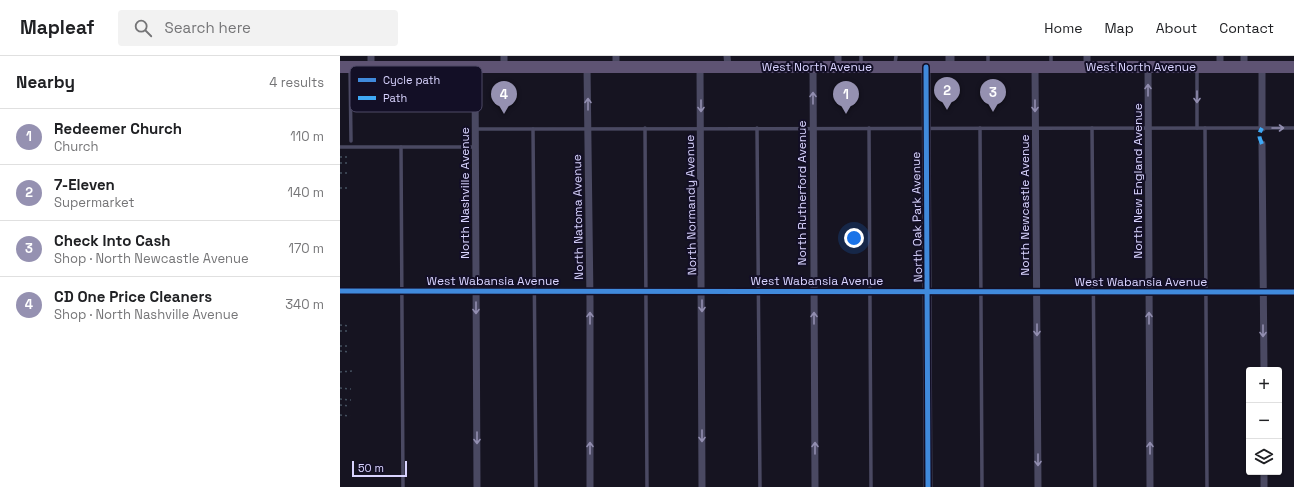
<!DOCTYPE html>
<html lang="en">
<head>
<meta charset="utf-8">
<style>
	body { margin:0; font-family:"Space Grotesk",sans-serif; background:#f2f2f2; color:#202124 }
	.controls { position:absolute; right:12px; bottom:12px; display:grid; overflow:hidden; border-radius:4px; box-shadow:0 1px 3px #0004 }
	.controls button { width:36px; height:36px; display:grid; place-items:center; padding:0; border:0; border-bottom:1px solid #e0e0e0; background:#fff; color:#202124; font:20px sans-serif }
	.scale { position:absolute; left:12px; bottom:10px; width:55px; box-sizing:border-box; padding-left:4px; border:2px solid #d9d4ff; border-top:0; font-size:11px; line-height:14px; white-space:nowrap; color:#d9d4ff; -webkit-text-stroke:3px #130f26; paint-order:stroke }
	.you { position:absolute; left:514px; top:182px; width:14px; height:14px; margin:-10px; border:3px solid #fff; border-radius:50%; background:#1a73e8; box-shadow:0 0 0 6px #1a73e833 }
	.badge { display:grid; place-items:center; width:26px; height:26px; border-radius:50%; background:#9591b1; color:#fff; font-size:13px; font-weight:700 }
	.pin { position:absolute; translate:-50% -33px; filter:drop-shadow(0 1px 2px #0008) }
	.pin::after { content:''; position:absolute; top:21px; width:14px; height:12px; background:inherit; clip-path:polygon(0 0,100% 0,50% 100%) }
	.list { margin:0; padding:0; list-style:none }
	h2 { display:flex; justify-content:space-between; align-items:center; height:52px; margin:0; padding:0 16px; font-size:17px }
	h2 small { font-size:13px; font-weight:400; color:#757577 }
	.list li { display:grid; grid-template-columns:26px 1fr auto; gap:12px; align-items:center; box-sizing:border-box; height:56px; padding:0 16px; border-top:1px solid #e0e0e0 }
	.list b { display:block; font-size:15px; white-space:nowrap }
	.list p { margin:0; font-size:13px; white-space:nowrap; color:#757577 }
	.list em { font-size:13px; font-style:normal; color:#757577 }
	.icon { flex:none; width:22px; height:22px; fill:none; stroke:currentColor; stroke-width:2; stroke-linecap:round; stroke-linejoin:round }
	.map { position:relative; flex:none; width:954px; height:431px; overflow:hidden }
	header { display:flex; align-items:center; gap:24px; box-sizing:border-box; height:56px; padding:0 20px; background:#fff; border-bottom:1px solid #e0e0e0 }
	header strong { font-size:19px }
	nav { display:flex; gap:22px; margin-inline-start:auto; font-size:14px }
	.search { width:280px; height:36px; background:#f2f2f2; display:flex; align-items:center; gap:10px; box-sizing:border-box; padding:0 14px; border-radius:4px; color:#757577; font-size:15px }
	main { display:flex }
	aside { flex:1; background:#fff }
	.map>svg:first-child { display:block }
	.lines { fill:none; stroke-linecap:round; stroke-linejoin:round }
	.path { stroke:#44505f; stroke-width:1.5; stroke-dasharray:2 3; stroke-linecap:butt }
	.service { stroke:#4a4962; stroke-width:3.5 }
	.minor { stroke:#4a4962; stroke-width:7 }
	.tertiary { stroke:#4a4962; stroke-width:9 }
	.primary { stroke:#5e5373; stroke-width:12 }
	.quiet { stroke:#3fa9f5; stroke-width:4; stroke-dasharray:8 4; stroke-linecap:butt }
	.cycleway-casing { stroke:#130f26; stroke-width:8 }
	.cycleway { stroke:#408adc; stroke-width:5 }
	.oneway { stroke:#928eb0 }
	.labels { text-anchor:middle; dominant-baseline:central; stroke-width:4; stroke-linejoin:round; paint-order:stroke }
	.street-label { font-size:12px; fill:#d9d4ff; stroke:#130f26 }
	.key { fill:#130f26; stroke:#4e4a67; stroke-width:1 }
	.key-label { font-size:11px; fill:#d9d4ff }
</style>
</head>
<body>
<header>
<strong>Mapleaf</strong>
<div class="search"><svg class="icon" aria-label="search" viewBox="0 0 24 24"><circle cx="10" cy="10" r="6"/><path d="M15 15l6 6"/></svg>Search here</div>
<nav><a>Home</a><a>Map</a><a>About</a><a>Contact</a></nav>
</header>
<main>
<aside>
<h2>Nearby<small>4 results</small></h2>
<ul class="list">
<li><span class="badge">1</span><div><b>Redeemer Church</b><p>Church</p></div><em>110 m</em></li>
<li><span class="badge">2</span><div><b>7-Eleven</b><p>Supermarket</p></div><em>140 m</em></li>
<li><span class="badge">3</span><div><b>Check Into Cash</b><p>Shop · North Newcastle Avenue</p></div><em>170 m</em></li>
<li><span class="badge">4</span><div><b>CD One Price Cleaners</b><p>Shop · North Nashville Avenue</p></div><em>340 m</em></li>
</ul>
</aside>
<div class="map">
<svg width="954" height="431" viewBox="0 0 954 431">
	<rect width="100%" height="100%" fill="#161421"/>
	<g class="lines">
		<!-- path -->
		<g class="path">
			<path d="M509 52V45"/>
			<path d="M0 101H8"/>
			<path d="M0 107H8"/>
			<path d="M0 117H8"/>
			<path d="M0 132H8"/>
			<path d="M0 269 9 270"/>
			<path d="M0 275H10"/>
			<path d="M0 290H9"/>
			<path d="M0 295 10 296"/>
			<path d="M0 316 13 315"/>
			<path d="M0 332 11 333"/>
			<path d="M0 343 11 344"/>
			<path d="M0 349 10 350"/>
			<path d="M0 359 10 360"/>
		</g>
		<!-- service -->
		<g class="service">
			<path d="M648 0V10"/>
			<path d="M555 8 556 0"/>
			<path d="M521 9V0"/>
			<path d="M711 9V0"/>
			<path d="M10 12 11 85"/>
			<path d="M305 72 307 431"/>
			<path d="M417 72 420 431"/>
			<path d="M529 72 531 431"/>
			<path d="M640 72 642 431"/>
			<path d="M752 72 755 431"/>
			<path d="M857 72V14"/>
			<path d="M865 72 867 431"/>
			<path d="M136 73 954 72"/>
			<path d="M193 73 196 431"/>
			<path d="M0 91H136"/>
			<path d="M61 91 63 431"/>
		</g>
		<!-- minor -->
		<g class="minor">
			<path d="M31 0V11"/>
			<path d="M387 0 388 11"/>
			<path d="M498 0V11"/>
			<path d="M747 0V11"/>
			<path d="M904 0V11"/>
			<path d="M135 11 137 431"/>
			<path d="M164 11V0"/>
			<path d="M247 11 250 245V431"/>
			<path d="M276 11V0"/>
			<path d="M360 11 362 431"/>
			<path d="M473 11 475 431"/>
			<path d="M695 11 698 431"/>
			<path d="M808 11 810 431"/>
			<path d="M880 11V0"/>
			<path d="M922 11V72"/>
			<path d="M922 88 924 314"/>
			<path d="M0 235 954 236"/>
			<path d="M924 416V431"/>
		</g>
		<!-- tertiary -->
		<g class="tertiary">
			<path d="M586 11 588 431"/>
			<path d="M610 11V0"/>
		</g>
		<!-- primary -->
		<path class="primary" d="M0 11H954"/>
		<!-- quiet -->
		<path class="quiet" d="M922 88C919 81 918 79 922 72"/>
		<defs>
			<g id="cycleway">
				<path d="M586 11 588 431"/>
				<path d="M0 235 954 236"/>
			</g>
		</defs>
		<!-- cycleway casing -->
		<use href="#cycleway" class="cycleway-casing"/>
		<!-- cycleway -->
		<use href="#cycleway" class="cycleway"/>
	</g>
	<!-- one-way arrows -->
	<defs><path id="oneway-shaft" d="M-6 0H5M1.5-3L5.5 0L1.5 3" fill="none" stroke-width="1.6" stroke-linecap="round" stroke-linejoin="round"/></defs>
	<g class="oneway">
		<use href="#oneway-shaft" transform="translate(808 34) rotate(-90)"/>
		<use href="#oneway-shaft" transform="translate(857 41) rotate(90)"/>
		<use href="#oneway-shaft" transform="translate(473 42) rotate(-90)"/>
		<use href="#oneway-shaft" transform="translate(248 48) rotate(-90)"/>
		<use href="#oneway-shaft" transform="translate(361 50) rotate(90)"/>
		<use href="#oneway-shaft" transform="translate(695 50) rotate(90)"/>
		<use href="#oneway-shaft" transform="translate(938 72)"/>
		<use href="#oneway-shaft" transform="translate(362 250) rotate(90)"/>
		<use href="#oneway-shaft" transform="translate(136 252) rotate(90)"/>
		<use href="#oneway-shaft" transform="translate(250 262) rotate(-90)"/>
		<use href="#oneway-shaft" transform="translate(474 262) rotate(-90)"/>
		<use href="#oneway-shaft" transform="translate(809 262) rotate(-90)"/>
		<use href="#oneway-shaft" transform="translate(697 274) rotate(90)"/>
		<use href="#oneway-shaft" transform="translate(923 275) rotate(90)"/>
		<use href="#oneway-shaft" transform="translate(362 380) rotate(90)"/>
		<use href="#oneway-shaft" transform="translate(137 382) rotate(90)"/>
		<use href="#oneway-shaft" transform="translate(250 392) rotate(-90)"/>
		<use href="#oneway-shaft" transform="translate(475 392) rotate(-90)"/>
		<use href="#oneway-shaft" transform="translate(810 392) rotate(-90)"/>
		<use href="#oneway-shaft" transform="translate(698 404) rotate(90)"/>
	</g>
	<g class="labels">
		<!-- street labels -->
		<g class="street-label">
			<text x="477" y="11">West North Avenue</text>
			<text x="801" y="11">West North Avenue</text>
			<text transform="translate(798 125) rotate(-90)">North New England Avenue</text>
			<text transform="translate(125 137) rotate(-90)">North Nashville Avenue</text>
			<text transform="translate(462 137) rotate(-90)">North Rutherford Avenue</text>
			<text transform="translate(351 149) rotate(-91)">North Normandy Avenue</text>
			<text transform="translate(685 149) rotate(-90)">North Newcastle Avenue</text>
			<text transform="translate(238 161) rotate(-91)">North Natoma Avenue</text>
			<text transform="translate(577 161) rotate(-91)">North Oak Park Avenue</text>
			<text x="153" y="225">West Wabansia Avenue</text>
			<text x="477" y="225">West Wabansia Avenue</text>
			<text x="801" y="226">West Wabansia Avenue</text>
		</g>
	</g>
	<!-- legend -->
	<rect x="10" y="10" width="132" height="46" rx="6" class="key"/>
	<rect x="18" y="22" width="18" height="4" fill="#408adc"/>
	<rect x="18" y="40" width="18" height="4" fill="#3fa9f5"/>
	<g class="key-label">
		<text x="43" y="28">Cycle path</text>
		<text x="43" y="46">Path</text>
	</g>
</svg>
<div class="controls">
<button>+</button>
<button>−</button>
<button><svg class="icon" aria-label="layers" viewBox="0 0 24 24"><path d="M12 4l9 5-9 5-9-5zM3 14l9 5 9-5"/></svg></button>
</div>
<div class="scale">50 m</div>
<div class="you"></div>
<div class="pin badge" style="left:506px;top:58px">1</div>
<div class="pin badge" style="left:607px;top:54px">2</div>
<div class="pin badge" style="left:653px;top:56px">3</div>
<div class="pin badge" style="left:164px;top:58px">4</div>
</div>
</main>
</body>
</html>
